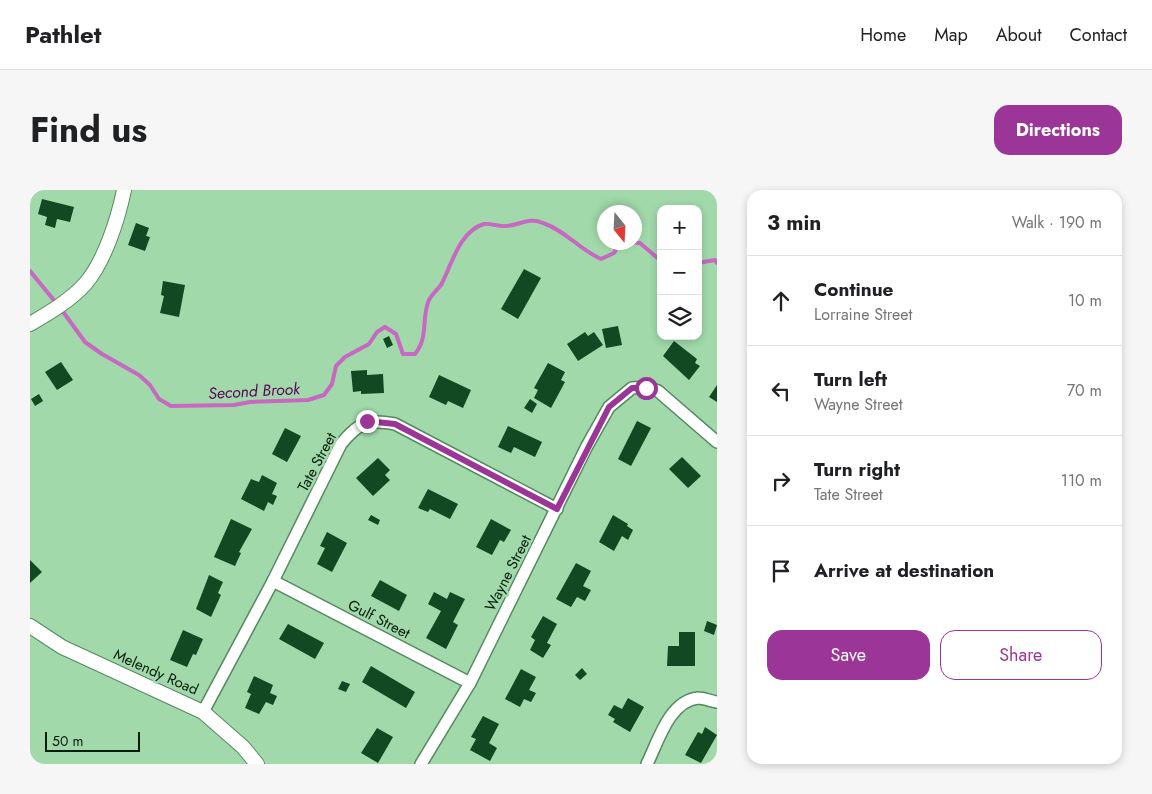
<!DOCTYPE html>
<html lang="en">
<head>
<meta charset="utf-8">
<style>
	body { margin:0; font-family:Jost,sans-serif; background:#f6f6f6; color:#202124 }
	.controls { position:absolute; right:15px; top:15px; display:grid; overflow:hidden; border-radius:10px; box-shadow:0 2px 8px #0003 }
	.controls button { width:45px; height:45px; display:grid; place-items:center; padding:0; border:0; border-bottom:1px solid #e0e0e0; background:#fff; color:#202124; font:25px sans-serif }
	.compass { position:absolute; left:567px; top:15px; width:45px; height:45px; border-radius:50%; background:#fff; box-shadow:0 2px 8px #0003; rotate:162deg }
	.scale { position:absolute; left:15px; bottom:12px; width:95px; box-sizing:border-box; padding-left:5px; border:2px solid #071d0c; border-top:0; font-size:14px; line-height:18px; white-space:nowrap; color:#071d0c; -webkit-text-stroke:4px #a1d9aa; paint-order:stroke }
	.stop { position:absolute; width:15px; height:15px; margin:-11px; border:4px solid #9c3598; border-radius:50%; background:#fff }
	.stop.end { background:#9c3598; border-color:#fff; box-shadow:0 1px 5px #0008 }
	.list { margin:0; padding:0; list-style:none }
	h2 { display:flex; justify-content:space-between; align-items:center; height:65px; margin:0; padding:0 20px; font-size:21px }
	h2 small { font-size:16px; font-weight:400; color:#757577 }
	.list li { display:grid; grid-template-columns:32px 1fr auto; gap:15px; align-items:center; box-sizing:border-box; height:90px; padding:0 20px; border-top:1px solid #e0e0e0 }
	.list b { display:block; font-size:19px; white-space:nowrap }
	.list p { margin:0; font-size:16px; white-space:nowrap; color:#757577 }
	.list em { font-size:16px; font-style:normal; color:#757577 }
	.actions { display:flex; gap:10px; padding:15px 20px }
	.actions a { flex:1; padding:11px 0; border:1px solid #9c3598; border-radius:15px; text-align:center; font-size:18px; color:#9c3598 }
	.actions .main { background:#9c3598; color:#fff }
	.icon { flex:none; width:28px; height:28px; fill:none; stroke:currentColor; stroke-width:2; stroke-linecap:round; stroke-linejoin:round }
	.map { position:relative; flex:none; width:687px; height:574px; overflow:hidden; border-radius:15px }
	header { display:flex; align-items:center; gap:30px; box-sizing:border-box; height:70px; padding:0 25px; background:#fff; border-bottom:1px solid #e0e0e0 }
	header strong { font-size:24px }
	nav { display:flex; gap:28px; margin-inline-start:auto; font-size:18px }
	.intro { display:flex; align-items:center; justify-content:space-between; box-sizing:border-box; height:120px; padding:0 30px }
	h1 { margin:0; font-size:35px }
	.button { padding:12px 22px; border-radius:15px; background:#9c3598; color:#fff; font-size:18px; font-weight:700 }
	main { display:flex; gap:30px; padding:0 30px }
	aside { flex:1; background:#fff; border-radius:15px; box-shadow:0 2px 8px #0003 }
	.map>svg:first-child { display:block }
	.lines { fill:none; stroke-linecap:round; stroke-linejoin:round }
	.stream { stroke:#c768c2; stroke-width:4 }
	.building { fill:#124822 }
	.minor-casing { stroke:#55895f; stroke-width:14 }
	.tertiary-casing { stroke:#55895f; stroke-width:16 }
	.minor { stroke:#fff; stroke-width:11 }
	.tertiary { stroke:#fff; stroke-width:14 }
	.route { stroke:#9c3598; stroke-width:6 }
	.labels { text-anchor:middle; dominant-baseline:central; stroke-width:5; stroke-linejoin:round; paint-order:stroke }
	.street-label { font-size:15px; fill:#071d0c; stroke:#a1d9aa }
	.water-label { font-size:16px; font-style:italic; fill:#5d005b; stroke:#a1d9aa }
</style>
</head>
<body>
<header>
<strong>Pathlet</strong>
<nav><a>Home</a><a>Map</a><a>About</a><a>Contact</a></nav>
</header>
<div class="intro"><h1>Find us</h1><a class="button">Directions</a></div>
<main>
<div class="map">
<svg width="687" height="574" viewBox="0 0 687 574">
	<rect width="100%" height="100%" fill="#a1d9aa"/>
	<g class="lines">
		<!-- stream -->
		<g class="stream">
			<path d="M601 52 610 53 631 71"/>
			<path d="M668 73 685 70 687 73"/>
			<path d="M0 81 27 114"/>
			<path d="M31 119 55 152 72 164 109 185 120 195 129 209 141 216 204 215 220 212 278 210 294 205 302 194 306 176 315 167 339 154 347 142 355 137 366 144 373 164H385C399 147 391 128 399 110 402 104 407 100 411 95 421 77 429 41 454 34 461 33 469 37 476 36 490 35 499 27 513 33 536 41 549 59 571 69L584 63 590 52"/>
		</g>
	</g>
	<!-- building -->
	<g class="building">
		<path d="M12 9 44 17 40 32 27 29 25 38 15 35 17 27 8 24Z"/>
		<path d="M106 33 119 38 116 46 120 47 115 61 98 55Z"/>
		<path d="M494 79 511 88 488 129 471 119Z"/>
		<path d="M133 91 155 95 149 127 130 123 134 106 131 105Z"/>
		<path d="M588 136 592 155 576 158 572 139Z"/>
		<path d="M555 142 558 146 564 142 573 155 548 171 537 154Z"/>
		<path d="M359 146 363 155 357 158 353 149Z"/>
		<path d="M644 151 667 169 665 173 670 176 659 190 633 166Z"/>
		<path d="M31 172 43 190 27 200 15 182Z"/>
		<path d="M518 173 535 182 531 190 535 192 521 218 504 208 508 200 504 198Z"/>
		<path d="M337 180V185L353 184 354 203 331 204V201L323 202 321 181Z"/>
		<path d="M409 185 441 200 433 218 418 211 416 215 399 207Z"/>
		<path d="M687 195V212L679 207Z"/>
		<path d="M9 204 13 211 5 216 1 209Z"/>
		<path d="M500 209 507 214 502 223 494 218Z"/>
		<path d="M607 231 621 238 601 276 588 269Z"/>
		<path d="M478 236 512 252 505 267 484 257 481 263 468 257Z"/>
		<path d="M255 238 271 246 257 272 242 264Z"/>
		<path d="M652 267 671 286 658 298 639 279Z"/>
		<path d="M348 268 360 280 355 285 360 290 343 306 326 288Z"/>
		<path d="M232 285 247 293 242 304 247 306 243 315 238 312 234 321 211 309 221 289 229 292Z"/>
		<path d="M398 299 428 314 420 329 400 319 398 322 388 318Z"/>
		<path d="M341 325 350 330 348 335 338 330Z"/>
		<path d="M583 325 598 334 597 336 603 340 598 350 592 346 584 361 569 352Z"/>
		<path d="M201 329 222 339 209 362 211 363 205 376 184 367Z"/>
		<path d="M461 329 481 340 474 352 470 350 462 365 446 357Z"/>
		<path d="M297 342 317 353 302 382 287 374 295 358 290 356Z"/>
		<path d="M0 370 12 382 0 393Z"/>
		<path d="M546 373 561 381 553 396 561 400 555 411 547 407 541 417 526 409Z"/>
		<path d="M179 385 193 392 188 403 191 405 181 427 166 419Z"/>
		<path d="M350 390 377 405 369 421 341 406Z"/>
		<path d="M404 402 417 409 420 402 435 409 423 432 428 435 416 459 396 448 411 421 398 414Z"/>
		<path d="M513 426 527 434 517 453 521 455 513 468 500 460 505 450 501 447Z"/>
		<path d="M677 431 687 435 684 445 674 441Z"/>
		<path d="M258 434 294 453 285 469 249 449Z"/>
		<path d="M153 440 173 449 166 465 163 464 157 477 140 470Z"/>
		<path d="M649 442H665V476H637L638 456H649Z"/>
		<path d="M341 476 385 502 376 518 332 492Z"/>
		<path d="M552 478 557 484 550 490 545 485Z"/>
		<path d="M491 479 506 487 499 500 506 503 501 512 494 509 490 517 475 509Z"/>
		<path d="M224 486 243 495 240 503 247 506 243 515 236 512 229 524 215 518 221 504 217 502Z"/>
		<path d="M312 491 320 494 316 502 308 499Z"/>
		<path d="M598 508 614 517 600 542 583 532 585 529 578 525 584 515 592 519Z"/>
		<path d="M453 526 469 534 459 553 467 558 460 571 440 560 446 549 441 547Z"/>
		<path d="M675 537 687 545 671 573 655 565 668 542 672 544Z"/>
		<path d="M347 538 363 547 348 573 331 563Z"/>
	</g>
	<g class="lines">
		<defs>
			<g id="minor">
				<path d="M243 391 440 493"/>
				<path d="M173 522 243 391 311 254C329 232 337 229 365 234L527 319"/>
				<path d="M391 574 440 493 557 256 579 217 602 198 616 197 628 201 687 252"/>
				<path d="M617 574C628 552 639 511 668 508 673 508 681 511 687 512"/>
			</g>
			<g id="tertiary">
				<path d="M0 134C19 123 41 110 56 93 75 70 88 29 94 0"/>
				<path d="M0 436 32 457 173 522 213 557 227 574"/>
			</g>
		</defs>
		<!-- minor casing -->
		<use href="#minor" class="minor-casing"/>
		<!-- tertiary casing -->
		<use href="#tertiary" class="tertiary-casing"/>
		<!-- minor -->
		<use href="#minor" class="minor"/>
		<!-- tertiary -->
		<use href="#tertiary" class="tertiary"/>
	</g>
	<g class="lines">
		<!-- route -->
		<path class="route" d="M337 231 365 234 527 319 579 217 602 198H616"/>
	</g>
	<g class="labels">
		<!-- street labels -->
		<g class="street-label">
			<text transform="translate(287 272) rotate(-62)">Tate Street</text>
			<text transform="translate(478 383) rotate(-63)">Wayne Street</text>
			<text transform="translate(349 429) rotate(27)">Gulf Street</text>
			<text transform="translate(126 482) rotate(24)">Melendy Road</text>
		</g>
		<!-- water labels -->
		<g class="water-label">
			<text transform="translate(224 201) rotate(-3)">Second Brook</text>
		</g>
	</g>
</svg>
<div class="controls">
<button>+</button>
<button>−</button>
<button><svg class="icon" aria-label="layers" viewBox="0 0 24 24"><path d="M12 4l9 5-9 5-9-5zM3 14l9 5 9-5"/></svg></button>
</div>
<svg class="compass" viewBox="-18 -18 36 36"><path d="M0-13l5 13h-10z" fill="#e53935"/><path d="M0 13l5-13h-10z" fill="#757577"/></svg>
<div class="scale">50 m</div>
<div class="stop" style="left:616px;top:198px"></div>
<div class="stop end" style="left:337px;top:231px"></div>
</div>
<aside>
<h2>3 min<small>Walk · 190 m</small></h2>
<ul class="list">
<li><svg class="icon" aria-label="ahead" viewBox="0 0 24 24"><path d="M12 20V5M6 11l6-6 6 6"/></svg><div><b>Continue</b><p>Lorraine Street</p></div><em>10 m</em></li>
<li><svg class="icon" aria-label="left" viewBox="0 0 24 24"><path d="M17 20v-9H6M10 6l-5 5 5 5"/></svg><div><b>Turn left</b><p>Wayne Street</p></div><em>70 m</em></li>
<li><svg class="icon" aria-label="right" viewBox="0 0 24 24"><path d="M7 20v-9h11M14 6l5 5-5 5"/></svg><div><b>Turn right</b><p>Tate Street</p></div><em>110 m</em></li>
<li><svg class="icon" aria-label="arrive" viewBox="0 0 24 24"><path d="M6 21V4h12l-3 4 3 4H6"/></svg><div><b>Arrive at destination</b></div></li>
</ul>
<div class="actions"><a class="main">Save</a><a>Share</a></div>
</aside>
</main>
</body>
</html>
